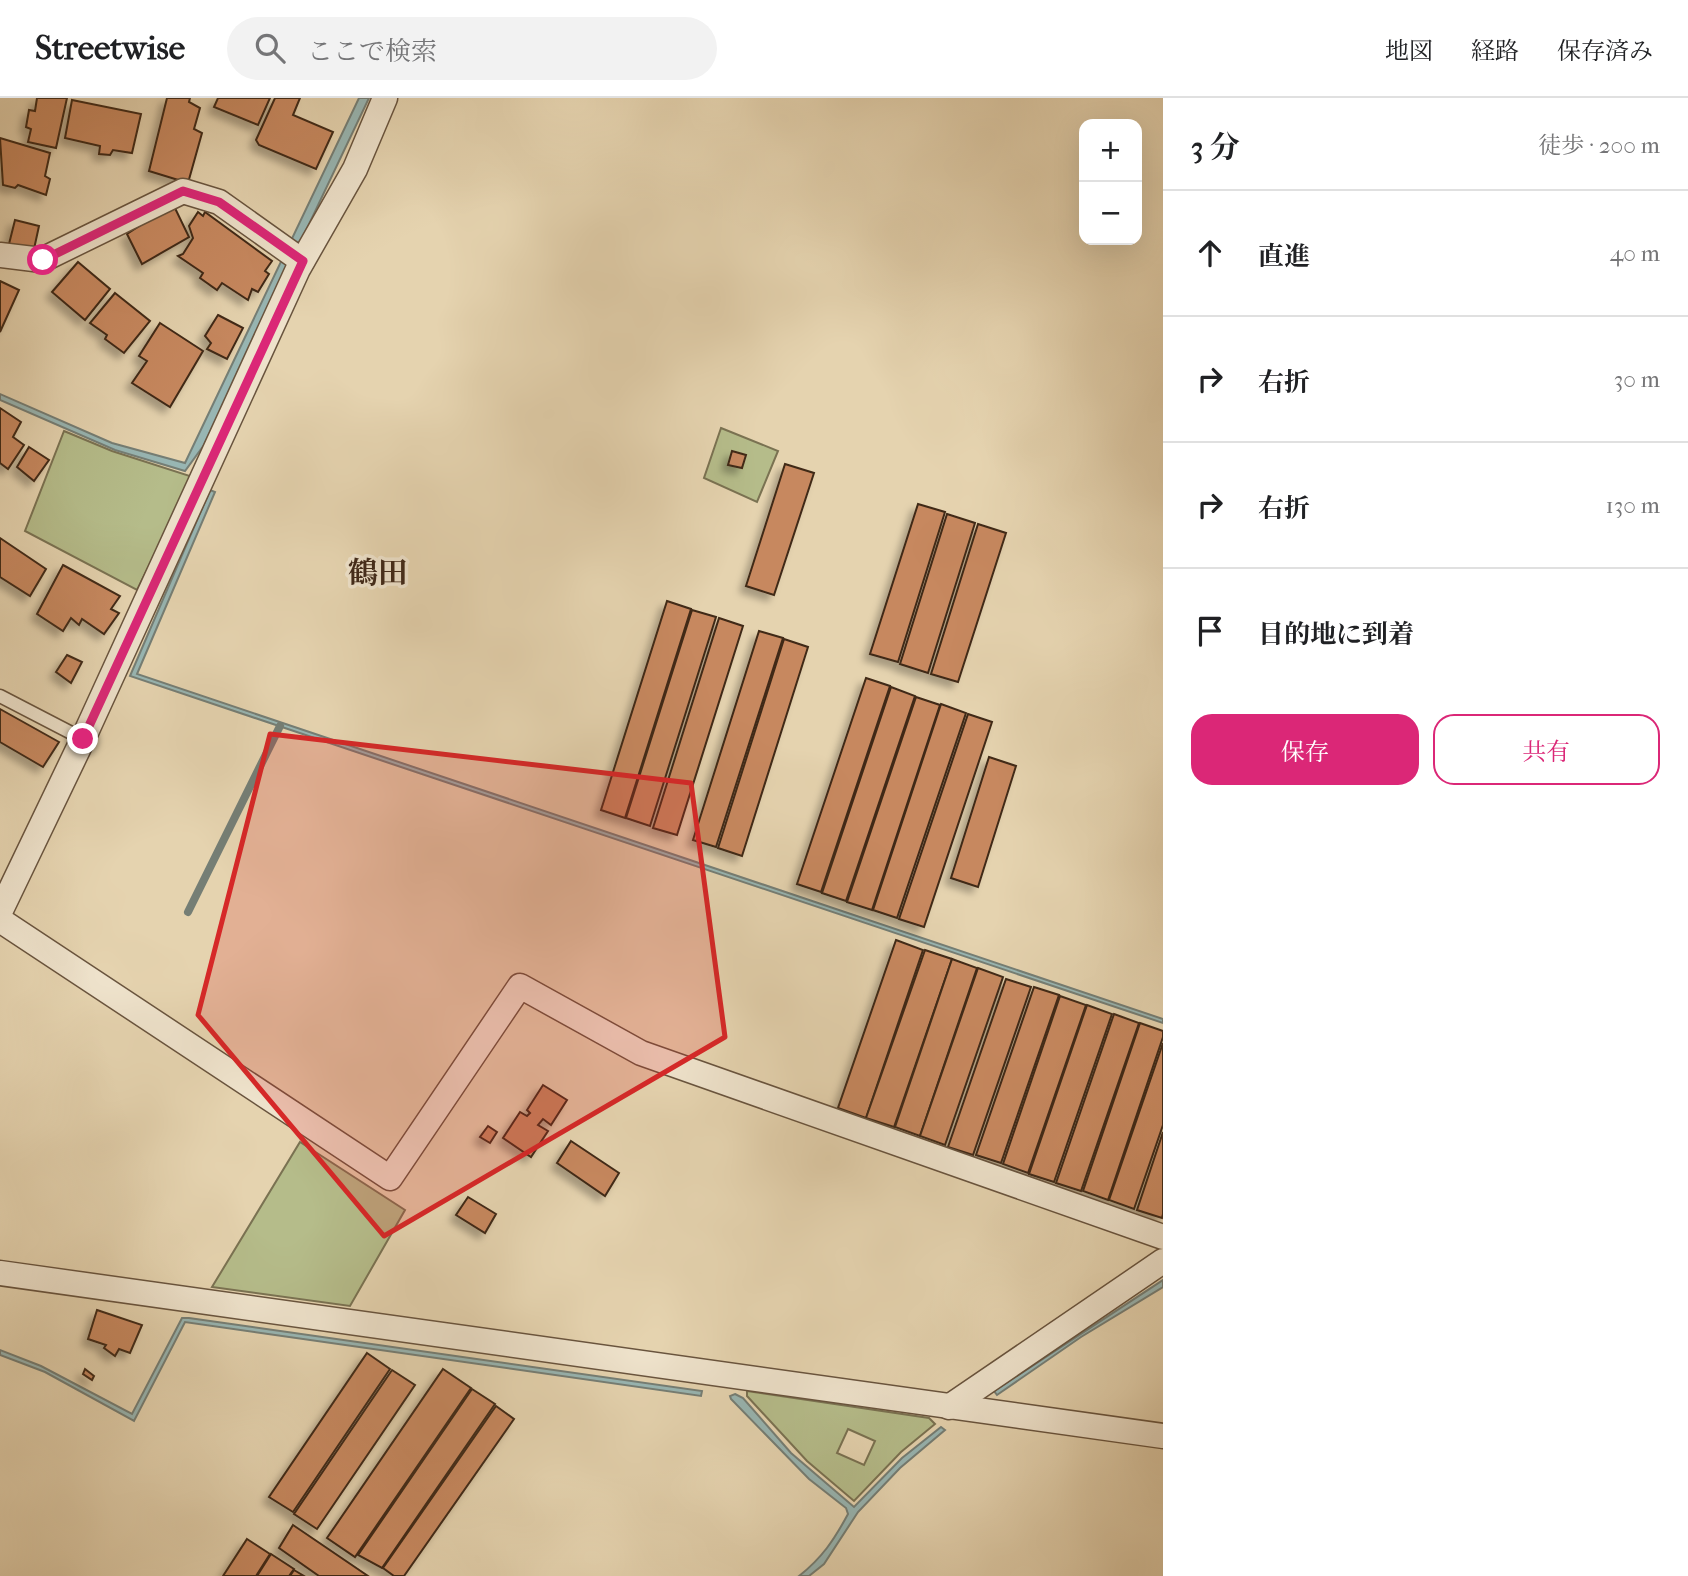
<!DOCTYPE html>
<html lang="ja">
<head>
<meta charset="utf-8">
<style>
	body { margin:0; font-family:"IM FELL French Canon","Noto Serif JP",serif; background:#f2f2f2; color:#202124 }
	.controls { position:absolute; right:21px; top:21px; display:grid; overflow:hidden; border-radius:14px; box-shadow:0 7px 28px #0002 }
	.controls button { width:63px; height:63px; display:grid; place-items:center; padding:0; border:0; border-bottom:2px solid #e0e0e0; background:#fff; color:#202124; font:35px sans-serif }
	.stop { position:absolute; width:21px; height:21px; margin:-16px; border:5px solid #db2777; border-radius:50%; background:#fff }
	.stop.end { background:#db2777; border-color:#fff; box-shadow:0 2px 7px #0008 }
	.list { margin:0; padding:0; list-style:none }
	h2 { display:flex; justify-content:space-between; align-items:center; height:91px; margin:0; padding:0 28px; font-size:30px }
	h2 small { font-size:23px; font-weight:400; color:#757577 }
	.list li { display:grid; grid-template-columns:46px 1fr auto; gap:21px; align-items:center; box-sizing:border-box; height:126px; padding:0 28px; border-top:2px solid #e0e0e0 }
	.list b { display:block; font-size:26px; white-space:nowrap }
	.list em { font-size:23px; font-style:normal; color:#757577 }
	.actions { display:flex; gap:14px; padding:21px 28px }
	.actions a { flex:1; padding:16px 0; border:2px solid #db2777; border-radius:21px; text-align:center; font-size:24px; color:#db2777 }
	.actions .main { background:#db2777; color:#fff }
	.icon { flex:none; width:38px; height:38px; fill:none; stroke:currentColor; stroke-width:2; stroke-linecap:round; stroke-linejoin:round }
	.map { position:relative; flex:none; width:1163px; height:1478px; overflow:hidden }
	header { display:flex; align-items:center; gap:42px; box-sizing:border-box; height:98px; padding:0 35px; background:#fff; border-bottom:2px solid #e0e0e0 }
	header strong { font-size:33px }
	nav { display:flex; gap:38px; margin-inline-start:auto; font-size:24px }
	.search { width:490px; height:63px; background:#f2f2f2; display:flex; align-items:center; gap:18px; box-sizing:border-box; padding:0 24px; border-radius:38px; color:#757577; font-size:26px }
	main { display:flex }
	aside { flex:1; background:#fff }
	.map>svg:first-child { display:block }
	.green { fill:#b5bc8a; stroke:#7a7252; stroke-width:2; fill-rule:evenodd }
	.water { fill:#98b6b3; stroke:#757e75; stroke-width:2 }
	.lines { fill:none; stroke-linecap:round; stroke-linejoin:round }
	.stream { stroke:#757e75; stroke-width:8 }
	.building { fill:#c7885e; stroke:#402919; stroke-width:2; filter:url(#shadow) }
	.service-casing { stroke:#69543e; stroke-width:15 }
	.minor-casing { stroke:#69543e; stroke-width:27 }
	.service { stroke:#eee2cb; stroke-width:12 }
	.minor { stroke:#eee2cb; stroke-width:24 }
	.route { stroke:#db2777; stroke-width:9 }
	.marked { fill:#d62828; fill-opacity:0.2; stroke:#d62828; stroke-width:5; stroke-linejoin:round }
	.labels { text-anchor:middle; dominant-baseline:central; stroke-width:7; stroke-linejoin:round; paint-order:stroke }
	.quarter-label { font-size:30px; font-weight:bold; fill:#402919; stroke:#eee2cb }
</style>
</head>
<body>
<header>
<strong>Streetwise</strong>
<div class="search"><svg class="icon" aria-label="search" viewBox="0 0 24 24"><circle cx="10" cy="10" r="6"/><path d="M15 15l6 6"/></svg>ここで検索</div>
<nav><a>地図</a><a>経路</a><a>保存済み</a></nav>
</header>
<main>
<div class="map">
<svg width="1163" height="1478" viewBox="0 0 1163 1478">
	<defs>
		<filter id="shadow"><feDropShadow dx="-6" dy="6" stdDeviation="3.5" flood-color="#0004"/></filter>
	</defs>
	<rect width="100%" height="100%" fill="#e5d3af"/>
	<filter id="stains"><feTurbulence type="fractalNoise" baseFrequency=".00286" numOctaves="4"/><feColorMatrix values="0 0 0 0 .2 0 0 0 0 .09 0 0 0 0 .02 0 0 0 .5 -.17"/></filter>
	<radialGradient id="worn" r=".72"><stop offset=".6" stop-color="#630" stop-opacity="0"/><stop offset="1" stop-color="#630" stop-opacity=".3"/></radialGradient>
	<!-- green -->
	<g class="green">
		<path d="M721 330 778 353 757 404 704 380Z"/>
		<path d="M64 333 112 353 193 379 137 492 25 433Z"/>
		<path d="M300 1044 405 1112 350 1208 212 1189Z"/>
		<path d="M747 1293 929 1320 935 1326 901 1354 854 1403 807 1363 747 1298ZM848 1331 875 1343 864 1367 837 1355Z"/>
	</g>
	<!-- water -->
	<g class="water">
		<path d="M359 0H369L204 347 185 373 115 352 0 302V296L112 345 185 365Z"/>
		<path d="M210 392 215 394 137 576 1163 921V925L130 578Z"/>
		<path d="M1163 1182V1189L1081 1239 997 1297 994 1293Z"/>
		<path d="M182 1220H189L702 1293 701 1298 185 1224 134 1323 45 1274 0 1257V1252L41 1268 132 1316Z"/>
		<path d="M735 1296 743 1300 791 1355 854 1409 902 1360 941 1329 945 1332 900 1370 858 1414 824 1466 809 1478H799C822 1460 834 1442 848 1416L846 1410 809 1381 731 1301 730 1298Z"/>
	</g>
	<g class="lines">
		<!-- stream -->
		<path class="stream" d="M188 814 280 628"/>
	</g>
	<!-- building -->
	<g class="building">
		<path d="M37 0H67L56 50 28 44 31 31 26 29 29 12 35 13Z"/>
		<path d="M167 0H190L189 4 200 10 194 31 202 35 188 85 149 73Z"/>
		<path d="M218 0H270L258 27 214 9Z"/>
		<path d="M275 0H300L293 17 333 34 316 71 259 47 256 42Z"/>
		<path d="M72 2 141 16 132 55 113 52 110 57 99 56 100 48 65 40Z"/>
		<path d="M0 40 50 55 45 78 50 81 46 97 18 87 15 90 3 87Z"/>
		<path d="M173 106 189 139 142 166 127 136Z"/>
		<path d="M198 114 203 118 205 114 272 163 265 173 269 176 258 194 252 191 248 202 222 185 217 192 200 180 203 175 178 158 183 156 193 140 189 128Z"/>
		<path d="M15 122 39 128 34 151 9 146Z"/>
		<path d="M78 164 110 191 85 222 52 194Z"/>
		<path d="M0 183 19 192 0 234Z"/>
		<path d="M115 195 150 223 124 255 105 241 107 237 90 225Z"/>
		<path d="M218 217 243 230 227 261 207 251 211 245 205 238Z"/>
		<path d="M160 225 203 253 170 309 132 285 147 263 139 258Z"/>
		<path d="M0 310 21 324 13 339 24 347 8 371 0 365Z"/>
		<path d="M29 349 49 362 34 383 17 369Z"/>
		<path d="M732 353 746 357 742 370 728 367Z"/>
		<path d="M785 366 814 375 774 497 746 488Z"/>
		<path d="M918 406 945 414 898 564 870 556Z"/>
		<path d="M947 416 975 425 928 575 900 566Z"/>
		<path d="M978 426 1006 435 958 584 931 576Z"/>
		<path d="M0 440 46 471 30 498 0 479Z"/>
		<path d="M63 467 120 498 111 511 119 515 104 536 82 521 79 527 71 520 63 533 37 516Z"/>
		<path d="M667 503 691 511 625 720 601 712Z"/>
		<path d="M692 512 716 519 650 728 626 720Z"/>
		<path d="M719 520 743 528 677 737 653 730Z"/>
		<path d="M759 533 783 540 716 749 693 742Z"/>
		<path d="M784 541 808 549 742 758 718 750Z"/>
		<path d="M67 557 82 564 71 585 56 574Z"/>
		<path d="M866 580 890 588 821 794 797 786Z"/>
		<path d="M891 589 915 598 846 803 822 795Z"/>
		<path d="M916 599 940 607 872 812 847 804Z"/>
		<path d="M941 606 966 615 897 820 873 812Z"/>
		<path d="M0 611 59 644 43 669 0 644Z"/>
		<path d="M968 616 992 624 924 829 899 821Z"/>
		<path d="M989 659 1016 668 978 789 951 780Z"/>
		<path d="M896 842 923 852 866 1020 838 1010Z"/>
		<path d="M925 852 952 861 894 1029 866 1020Z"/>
		<path d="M952 861 977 870 920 1038 895 1029Z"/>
		<path d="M978 870 1003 879 945 1047 920 1038Z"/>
		<path d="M1006 881 1031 889 973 1057 948 1049Z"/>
		<path d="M1034 889 1059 897 1001 1065 976 1057Z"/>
		<path d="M1060 898 1086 907 1028 1075 1003 1066Z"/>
		<path d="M1087 907 1112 916 1054 1084 1029 1076Z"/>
		<path d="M1114 916 1139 925 1081 1093 1056 1085Z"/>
		<path d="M1140 925 1163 933V939L1108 1102 1083 1093Z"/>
		<path d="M1163 945V1027L1134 1111 1109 1102Z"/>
		<path d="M543 987 567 1002 551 1027 543 1021 538 1027 548 1033 531 1059 503 1040 520 1014 527 1018 530 1015 527 1012Z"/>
		<path d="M488 1028 497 1034 490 1045 480 1039Z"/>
		<path d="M1163 1034V1116L1162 1120 1137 1112Z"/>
		<path d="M571 1043 619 1075 605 1098 557 1065Z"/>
		<path d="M468 1099 496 1116 485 1135 456 1117Z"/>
		<path d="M97 1212 142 1227 130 1255 119 1251 115 1258 104 1250 106 1247 88 1241Z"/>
		<path d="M367 1255 390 1271 293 1414 269 1399Z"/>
		<path d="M85 1271 94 1278 92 1282 83 1276Z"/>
		<path d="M443 1271 471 1290 355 1459 327 1440Z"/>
		<path d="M392 1272 415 1287 317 1431 294 1416Z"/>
		<path d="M472 1291 495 1306 382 1470 358 1457Z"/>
		<path d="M496 1308 514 1321 404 1478H394L383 1470Z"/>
		<path d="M293 1427 368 1478H319L279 1450Z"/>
		<path d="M247 1441 270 1456 256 1478H223Z"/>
		<path d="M271 1456 294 1471 289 1478H257Z"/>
		<path d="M294 1472 304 1478H290Z"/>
	</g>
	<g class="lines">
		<defs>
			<path id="service" d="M0 598 83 641"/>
			<g id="minor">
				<path d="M0 157 42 162 183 93 219 104 302 163"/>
				<path d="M0 814 83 641 298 171 355 71 385 0"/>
				<path d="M0 822 390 1080 520 888 641 955 1163 1139"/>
				<path d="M0 1175 1163 1338"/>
				<path d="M949 1309 1163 1163"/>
			</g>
		</defs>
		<!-- service casing -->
		<use href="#service" class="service-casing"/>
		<!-- minor casing -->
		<use href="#minor" class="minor-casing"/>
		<!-- service -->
		<use href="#service" class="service"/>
		<!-- minor -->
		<use href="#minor" class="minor"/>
	</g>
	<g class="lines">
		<!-- route -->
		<path class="route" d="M43 162 183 93 219 104 303 163 83 641"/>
	</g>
	<!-- marked area -->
	<path class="marked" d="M270 636 691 685 725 939 384 1138 198 917Z"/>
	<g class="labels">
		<!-- quarter labels -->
		<g class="quarter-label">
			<text x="378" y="475">鶴田</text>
		</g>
	</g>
	<rect width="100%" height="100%" filter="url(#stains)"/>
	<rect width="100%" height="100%" fill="url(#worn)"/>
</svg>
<div class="controls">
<button>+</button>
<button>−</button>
</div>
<div class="stop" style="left:43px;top:162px"></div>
<div class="stop end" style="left:83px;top:641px"></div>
</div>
<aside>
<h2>3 分<small>徒歩 · 200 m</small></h2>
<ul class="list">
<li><svg class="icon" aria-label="ahead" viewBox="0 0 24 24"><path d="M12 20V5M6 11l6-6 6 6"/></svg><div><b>直進</b></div><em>40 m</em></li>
<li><svg class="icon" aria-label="right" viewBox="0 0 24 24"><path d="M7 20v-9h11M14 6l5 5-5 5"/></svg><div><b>右折</b></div><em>30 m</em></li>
<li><svg class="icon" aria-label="right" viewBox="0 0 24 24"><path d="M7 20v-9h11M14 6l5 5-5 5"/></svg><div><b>右折</b></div><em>130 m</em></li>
<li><svg class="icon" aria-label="arrive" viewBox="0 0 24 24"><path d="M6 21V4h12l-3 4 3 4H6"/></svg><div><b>目的地に到着</b></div></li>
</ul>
<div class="actions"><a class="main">保存</a><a>共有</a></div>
</aside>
</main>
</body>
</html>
